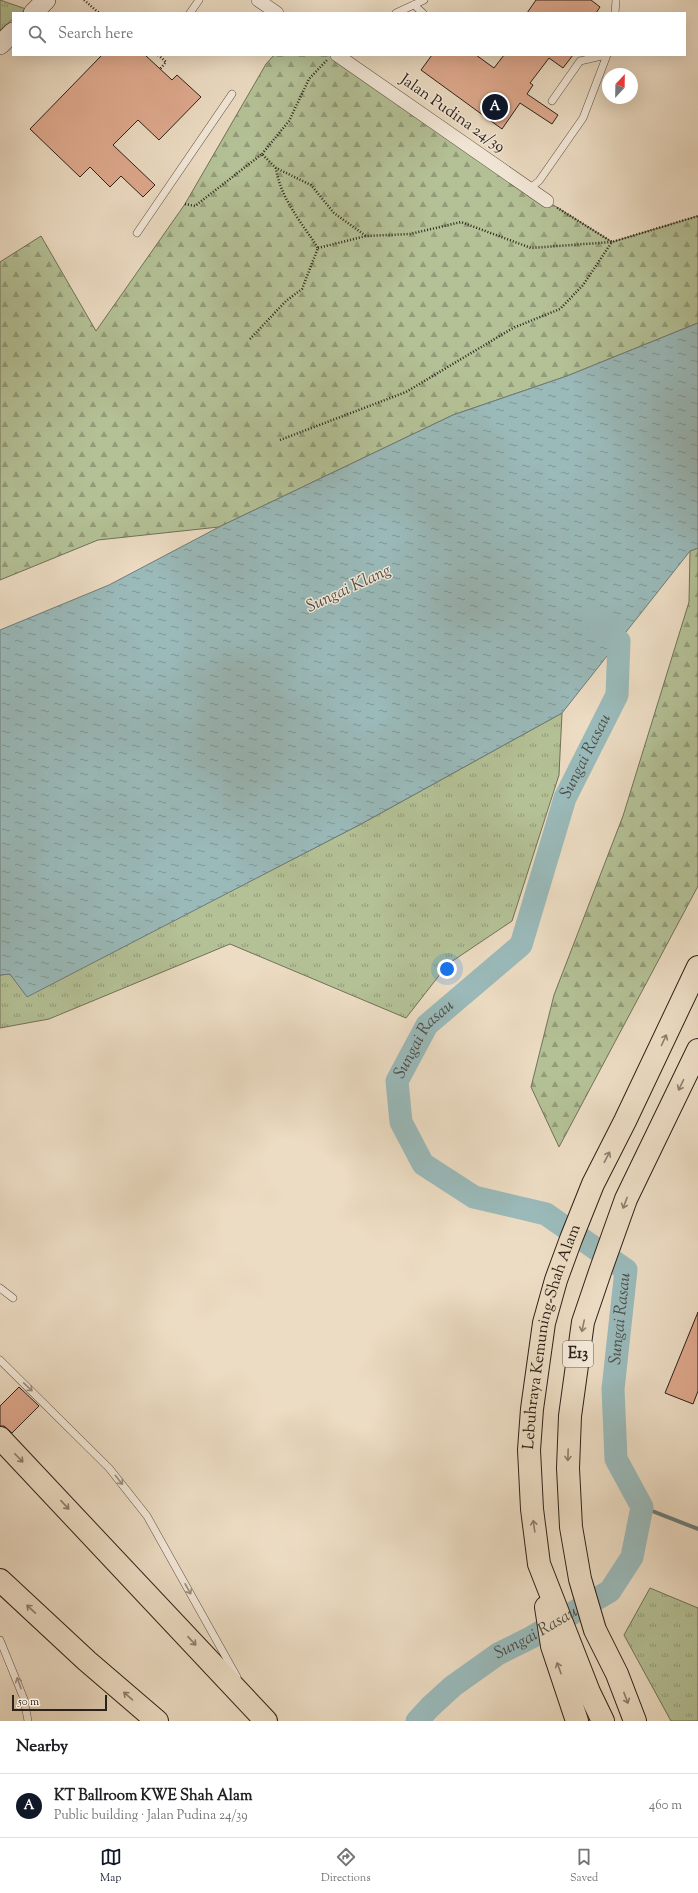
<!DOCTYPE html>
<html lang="en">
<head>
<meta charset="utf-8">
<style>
	body { margin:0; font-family:"Sorts Mill Goudy",serif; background:#f2f2f2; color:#202124 }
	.compass { position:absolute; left:602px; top:68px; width:36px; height:36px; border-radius:50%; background:#fff; box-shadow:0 4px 16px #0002; rotate:22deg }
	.scale { position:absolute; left:12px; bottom:10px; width:95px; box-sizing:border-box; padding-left:4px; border:2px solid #2c2219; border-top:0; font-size:11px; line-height:14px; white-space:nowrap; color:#2c2219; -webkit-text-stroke:3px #f3e8d8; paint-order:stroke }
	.you { position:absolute; left:447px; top:969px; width:14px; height:14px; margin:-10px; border:3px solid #fff; border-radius:50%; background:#1a73e8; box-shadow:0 0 0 6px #1a73e833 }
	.badge { display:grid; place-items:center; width:26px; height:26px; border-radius:50%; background:#111827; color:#fff; font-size:13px; font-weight:700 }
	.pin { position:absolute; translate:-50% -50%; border:2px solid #fff; box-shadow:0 1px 4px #0006 }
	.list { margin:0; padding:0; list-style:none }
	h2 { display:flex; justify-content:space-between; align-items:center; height:52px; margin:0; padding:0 16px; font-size:17px }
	h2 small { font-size:13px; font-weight:400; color:#757577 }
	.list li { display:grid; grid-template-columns:26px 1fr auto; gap:12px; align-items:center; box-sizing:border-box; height:64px; padding:0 16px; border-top:1px solid #e0e0e0 }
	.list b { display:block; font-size:15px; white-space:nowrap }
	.list p { margin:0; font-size:13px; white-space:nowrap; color:#757577 }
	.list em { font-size:13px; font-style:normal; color:#757577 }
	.icon { flex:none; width:22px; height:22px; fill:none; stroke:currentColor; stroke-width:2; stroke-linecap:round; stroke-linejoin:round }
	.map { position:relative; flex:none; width:698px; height:1721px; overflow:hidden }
	.search { position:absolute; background:#fff; box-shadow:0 4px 16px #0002; left:12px; right:12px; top:12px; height:44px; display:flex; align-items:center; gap:10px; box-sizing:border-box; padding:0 14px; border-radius:0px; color:#757577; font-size:15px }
	.sheet { height:116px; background:#fff }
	nav { display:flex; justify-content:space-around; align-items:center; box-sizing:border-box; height:56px; border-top:1px solid #e0e0e0; background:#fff; font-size:11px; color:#757577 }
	nav a { display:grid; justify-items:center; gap:2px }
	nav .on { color:#111827 }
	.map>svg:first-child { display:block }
	.grass { fill:url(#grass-tufts); stroke:#707258 }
	.forest { fill:url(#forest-firs); stroke:#707258 }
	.water { fill:url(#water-ripples); stroke:#6e7d7a }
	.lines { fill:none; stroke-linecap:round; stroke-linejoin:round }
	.stream { stroke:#6e7d7a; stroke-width:4 }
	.river { stroke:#9ababa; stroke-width:23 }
	.building { fill:#dfa98e; stroke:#2c2219 }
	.lane-casing { stroke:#5c5044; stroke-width:8 }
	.street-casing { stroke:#5c5044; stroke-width:14 }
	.secondary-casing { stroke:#2c2219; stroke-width:20 }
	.highway-casing { stroke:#2c2219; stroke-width:24 }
	.path { stroke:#2c2219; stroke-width:2.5; stroke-dasharray:1 2; stroke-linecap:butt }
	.lane { stroke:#f3e8d8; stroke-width:7 }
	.street { stroke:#f3e8d8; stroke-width:13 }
	.secondary { stroke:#f3e8d8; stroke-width:19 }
	.highway { stroke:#ecdcc3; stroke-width:22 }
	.oneway { stroke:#8c7f6e }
	.oneway2 { stroke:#998f82 }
	.labels { text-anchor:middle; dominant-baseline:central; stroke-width:3; stroke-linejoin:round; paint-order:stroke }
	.shield { fill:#f3e8d8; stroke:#685d52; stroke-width:1 }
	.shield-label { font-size:15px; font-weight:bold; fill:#2c2219 }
	.street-label { font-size:16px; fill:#2c2219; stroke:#f3e8d8 }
	.water-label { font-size:17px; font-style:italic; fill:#4d5049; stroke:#f3e8d8 }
</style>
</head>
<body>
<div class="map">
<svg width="698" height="1721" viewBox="0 0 698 1721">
	<defs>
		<pattern id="grass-tufts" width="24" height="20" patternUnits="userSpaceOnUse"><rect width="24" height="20" fill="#b4c196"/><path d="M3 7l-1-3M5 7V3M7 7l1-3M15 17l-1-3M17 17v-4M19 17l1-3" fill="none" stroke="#939c7a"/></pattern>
		<pattern id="forest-firs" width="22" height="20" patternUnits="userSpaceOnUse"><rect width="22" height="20" fill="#b4c196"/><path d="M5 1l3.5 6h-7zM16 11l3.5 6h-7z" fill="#939c7a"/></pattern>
		<pattern id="water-ripples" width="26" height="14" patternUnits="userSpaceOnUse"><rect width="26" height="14" fill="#9ababa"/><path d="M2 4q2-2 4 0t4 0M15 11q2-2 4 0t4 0" fill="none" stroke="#7e9796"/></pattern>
	</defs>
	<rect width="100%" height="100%" fill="#ecdcc3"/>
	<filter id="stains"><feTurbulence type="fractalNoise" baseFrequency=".005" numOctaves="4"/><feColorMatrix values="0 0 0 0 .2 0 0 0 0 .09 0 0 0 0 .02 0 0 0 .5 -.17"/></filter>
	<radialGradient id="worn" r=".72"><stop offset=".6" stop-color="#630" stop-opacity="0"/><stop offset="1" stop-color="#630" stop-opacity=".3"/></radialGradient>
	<!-- grass -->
	<g class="grass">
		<path d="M0 0 26 9 21 13H13V19L0 30Z"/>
		<path d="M562 713 559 775 512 921 448 964 406 1018 230 944 49 1019 0 1028V975L10 974 27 996 361 824Z"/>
		<path d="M650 1588 698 1608V1721H671L624 1635Z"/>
	</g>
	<!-- forest -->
	<g class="forest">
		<path d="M274 55H337L547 201 612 242 698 216V323L567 376 453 415 219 527 98 540 0 580V262L41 236 96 331 185 204 266 64Z"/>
		<path d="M698 548V886L559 1147 531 1087 554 995 623 816 689 602 690 551Z"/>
	</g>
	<!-- water -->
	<path class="water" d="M698 323V548L690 551 562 713 361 824 27 997 10 974 0 975V630L109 585 219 527 453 415 567 376Z"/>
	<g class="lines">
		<!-- stream -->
		<path class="stream" d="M642 1507 698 1529"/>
		<!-- river -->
		<path class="river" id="s1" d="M417 1721 430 1707 453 1686 498 1654 532 1637 610 1591 632 1557 642 1507 616 1459 613 1389 626 1270 546 1214 474 1197 423 1164 401 1122 397 1081 427 1025 521 945 565 798 617 695 619 641 596 619"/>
	</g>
	<!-- building -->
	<g class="building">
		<path d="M536 0H591L600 7 596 13H527Z"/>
		<path d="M102 55H145L172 80 177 75 201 97 159 140 138 120 113 145 155 185 143 197 121 176 110 187 90 167 80 177 30 129Z"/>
		<path d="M432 55H476L494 68 504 55H573L563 68 549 58 530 83 533 85 527 94 558 115 552 124 520 103 502 129 421 70Z"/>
		<path d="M698 1312V1391L693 1404 665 1393Z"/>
		<path d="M19 1387 39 1406 12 1433 4 1426H0V1406Z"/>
	</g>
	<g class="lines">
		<defs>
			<g id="lane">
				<path d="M414 5 423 13"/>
				<path d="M190 13 199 0"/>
				<path d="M396 13 424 0"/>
				<path d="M615 13 616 0"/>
				<path d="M552 101 580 61 606 55"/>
				<path d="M529 189 539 181 583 118 607 55"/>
				<path d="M137 233 232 94"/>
				<path d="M0 1288 13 1298"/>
				<path d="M0 1360 109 1468 147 1516 237 1677"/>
				<path d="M0 1640 24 1699 28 1721"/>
			</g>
			<g id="street">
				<path d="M258 0 277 13"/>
				<path d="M337 55 547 201"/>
			</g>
			<g id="secondary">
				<path d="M33 13 46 0"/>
				<path d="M0 45 13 32"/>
			</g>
			<g id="highway">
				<path d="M0 1438 266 1721"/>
				<path d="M0 1580 87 1661 157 1721"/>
				<path d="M546 1607 552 1646 577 1721"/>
				<path id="s2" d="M603 1721 589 1692 539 1564 532 1509 529 1450 532 1409 544 1323 556 1280 571 1239 593 1184 625 1121 698 967"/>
				<path d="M635 1721 617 1674 595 1630 580 1579 571 1527 568 1468 570 1416 583 1322 601 1269 626 1199 698 1050"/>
			</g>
		</defs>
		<!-- lane casing -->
		<use href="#lane" class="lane-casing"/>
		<!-- street casing -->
		<use href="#street" class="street-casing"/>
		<!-- secondary casing -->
		<use href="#secondary" class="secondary-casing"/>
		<!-- highway casing -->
		<use href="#highway" class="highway-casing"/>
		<!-- path -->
		<g class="path">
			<path d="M84 0 99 13"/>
			<path d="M158 55 166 62 160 69"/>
			<path d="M262 154 289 121 309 79 327 60"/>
			<path d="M185 204 195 206 262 154 276 168 311 185 334 213 366 236 410 234 461 222 531 248 612 242 698 216"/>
			<path d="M318 248 366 236"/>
			<path d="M250 339 286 301 302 289 318 248C302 223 280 198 276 168"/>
			<path d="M280 440 406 392 513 328 560 309 583 285 612 242 556 207"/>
		</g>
		<!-- lane -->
		<use href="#lane" class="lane"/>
		<!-- street -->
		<use href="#street" class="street"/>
		<!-- secondary -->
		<use href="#secondary" class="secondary"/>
		<!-- highway -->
		<use href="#highway" class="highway"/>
	</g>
	<!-- one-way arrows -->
	<defs><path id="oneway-shaft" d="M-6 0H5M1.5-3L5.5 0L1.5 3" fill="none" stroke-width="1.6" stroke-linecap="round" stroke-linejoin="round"/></defs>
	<g class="oneway">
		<use href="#oneway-shaft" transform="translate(664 1040) rotate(-65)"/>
		<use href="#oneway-shaft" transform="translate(681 1085) rotate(116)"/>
		<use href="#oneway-shaft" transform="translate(607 1157) rotate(-63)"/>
		<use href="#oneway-shaft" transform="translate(625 1203) rotate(111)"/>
		<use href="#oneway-shaft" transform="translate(583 1326) rotate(102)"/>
		<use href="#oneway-shaft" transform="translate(568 1455) rotate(92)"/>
		<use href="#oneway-shaft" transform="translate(19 1458) rotate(46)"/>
		<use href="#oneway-shaft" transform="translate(65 1505) rotate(47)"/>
		<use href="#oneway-shaft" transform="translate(534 1526) rotate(-98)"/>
		<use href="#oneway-shaft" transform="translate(31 1609) rotate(-137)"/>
		<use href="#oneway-shaft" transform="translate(192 1641) rotate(47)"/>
		<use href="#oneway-shaft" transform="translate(559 1668) rotate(-110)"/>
		<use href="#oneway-shaft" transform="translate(128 1696) rotate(-139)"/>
		<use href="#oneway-shaft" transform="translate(626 1698) rotate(69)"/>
	</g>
	<g class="oneway2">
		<use href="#oneway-shaft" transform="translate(28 1387) rotate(44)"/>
		<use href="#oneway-shaft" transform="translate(119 1480) rotate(51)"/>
		<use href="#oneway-shaft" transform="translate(188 1589) rotate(61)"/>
		<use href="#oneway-shaft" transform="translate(19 1683) rotate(-110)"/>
	</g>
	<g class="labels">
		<!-- shield labels -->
		<rect class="shield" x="563" y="1341" width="30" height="26" rx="3"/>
		<g class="shield-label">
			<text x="578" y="1354">E13</text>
		</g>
		<!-- street labels -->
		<g class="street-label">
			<text transform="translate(452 114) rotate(35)">Jalan Pudina 24/39</text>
			<text stroke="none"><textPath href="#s2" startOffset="400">Lebuhraya Kemuning-Shah Alam</textPath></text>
		</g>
		<!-- water labels -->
		<g class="water-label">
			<text transform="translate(349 589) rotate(-25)">Sungai Klang</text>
			<text stroke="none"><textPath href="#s1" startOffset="1278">Sungai Rasau</textPath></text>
			<text stroke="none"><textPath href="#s1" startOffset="941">Sungai Rasau</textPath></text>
			<text stroke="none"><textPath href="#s1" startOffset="521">Sungai Rasau</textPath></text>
			<text stroke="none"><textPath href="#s1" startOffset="149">Sungai Rasau</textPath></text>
		</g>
	</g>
	<rect width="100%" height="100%" filter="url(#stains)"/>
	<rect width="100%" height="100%" fill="url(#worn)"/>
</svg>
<svg class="compass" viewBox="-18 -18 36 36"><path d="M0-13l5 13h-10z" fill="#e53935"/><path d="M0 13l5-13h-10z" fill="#757577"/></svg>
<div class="scale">50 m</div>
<div class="you"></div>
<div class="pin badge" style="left:495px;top:107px">A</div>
<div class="search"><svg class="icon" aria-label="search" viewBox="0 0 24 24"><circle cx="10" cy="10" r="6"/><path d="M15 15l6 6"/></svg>Search here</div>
</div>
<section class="sheet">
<h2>Nearby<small></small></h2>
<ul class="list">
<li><span class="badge">A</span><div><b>KT Ballroom KWE Shah Alam</b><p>Public building · Jalan Pudina 24/39</p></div><em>460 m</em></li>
</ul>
</section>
<nav>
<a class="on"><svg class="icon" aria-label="map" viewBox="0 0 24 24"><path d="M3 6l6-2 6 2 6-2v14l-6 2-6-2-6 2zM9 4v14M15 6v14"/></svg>Map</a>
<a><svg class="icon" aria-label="directions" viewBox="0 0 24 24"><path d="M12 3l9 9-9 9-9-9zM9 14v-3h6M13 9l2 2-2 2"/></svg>Directions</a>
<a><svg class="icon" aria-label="saved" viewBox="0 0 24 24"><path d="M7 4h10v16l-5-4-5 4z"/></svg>Saved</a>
</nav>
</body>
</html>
